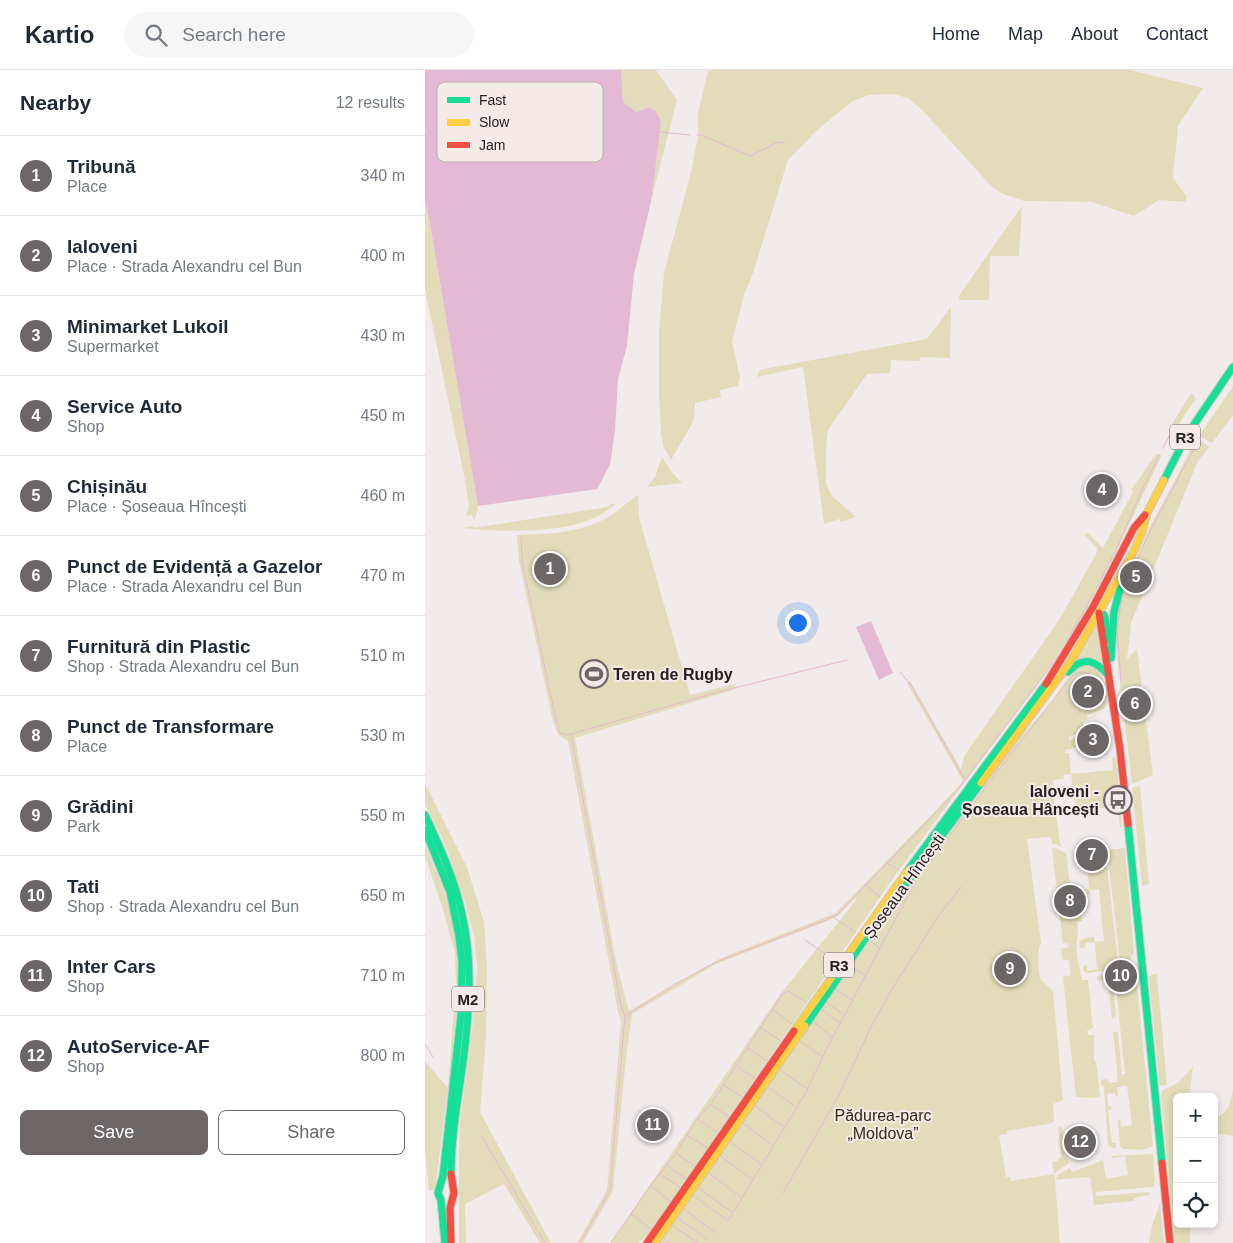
<!DOCTYPE html>
<html lang="en">
<head>
<meta charset="utf-8">
<style>
	body { margin:0; font-family:Arial,sans-serif; background:#f6f6f7; color:#1f2937 }
	.controls { position:absolute; right:15px; bottom:15px; display:grid; overflow:hidden; border-radius:8px; box-shadow:0 2px 8px #0003 }
	.controls button { width:45px; height:45px; display:grid; place-items:center; padding:0; border:0; border-bottom:1px solid #e0e1e3; background:#fff; color:#1f2937; font:25px sans-serif }
	.you { position:absolute; left:372px; top:552px; width:18px; height:18px; margin:-12px; border:4px solid #fff; border-radius:50%; background:#1a73e8; box-shadow:0 0 0 8px #1a73e833 }
	.badge { display:grid; place-items:center; width:32px; height:32px; border-radius:50%; background:#6c6766; color:#fff; font-size:16px; font-weight:700 }
	.pin { position:absolute; translate:-50% -50%; border:2px solid #fff; box-shadow:0 1px 5px #0006 }
	.list { margin:0; padding:0; list-style:none }
	h2 { display:flex; justify-content:space-between; align-items:center; height:65px; margin:0; padding:0 20px; font-size:21px }
	h2 small { font-size:16px; font-weight:400; color:#747a83 }
	.list li { display:grid; grid-template-columns:32px 1fr auto; gap:15px; align-items:center; box-sizing:border-box; height:80px; padding:0 20px; border-top:1px solid #e0e1e3 }
	.list b { display:block; font-size:19px; white-space:nowrap }
	.list p { margin:0; font-size:16px; white-space:nowrap; color:#747a83 }
	.list em { font-size:16px; font-style:normal; color:#747a83 }
	.actions { display:flex; gap:10px; padding:15px 20px }
	.actions a { flex:1; padding:11px 0; border:1px solid #6c6766; border-radius:8px; text-align:center; font-size:18px; color:#6c6766 }
	.actions .main { background:#6c6766; color:#fff }
	.icon { flex:none; width:28px; height:28px; fill:none; stroke:currentColor; stroke-width:2; stroke-linecap:round; stroke-linejoin:round }
	.map { position:relative; flex:none; width:808px; height:1173px; overflow:hidden }
	header { display:flex; align-items:center; gap:30px; box-sizing:border-box; height:70px; padding:0 25px; background:#fff; border-bottom:1px solid #e0e1e3 }
	header strong { font-size:24px }
	nav { display:flex; gap:28px; margin-inline-start:auto; font-size:18px }
	.search { width:350px; height:45px; background:#f6f6f7; display:flex; align-items:center; gap:12px; box-sizing:border-box; padding:0 18px; border-radius:28px; color:#747a83; font-size:19px }
	main { display:flex }
	aside { flex:1; background:#fff }
	.map>svg:first-child { display:block }
	.green { fill:#e3dcbb }
	.water { fill:#e4b9d3 }
	.lines { fill:none; stroke-linecap:round; stroke-linejoin:round }
	.stream { stroke:#e4b9d3; stroke-width:1 }
	.fast-casing { stroke:#cac7c6; stroke-width:9 }
	.slow-casing { stroke:#cac7c6; stroke-width:9 }
	.jam-casing { stroke:#cac7c6; stroke-width:9 }
	.fast { stroke:#16e098; stroke-width:7 }
	.slow { stroke:#ffcf43; stroke-width:7 }
	.jam { stroke:#f24e42; stroke-width:7 }
	.labels { text-anchor:middle; dominant-baseline:central; stroke-width:4; stroke-linejoin:round; paint-order:stroke }
	.shield { fill:#f4ebe8; stroke:#625d5b; stroke-width:1 }
	.shield-label { font-size:15px; font-weight:bold; fill:#24201f }
	.poi-label { font-size:16px; font-weight:bold; fill:#24201f; stroke:#f4ebe8; text-anchor:start }
	.street-label { font-size:16px; fill:#24201f; stroke:#f4ebe8 }
	.park-label { font-size:16px; fill:#322c0f; stroke:#f4ebe8 }
	.key { fill:#f4ebe8; stroke:#b6aeac; stroke-width:1 }
	.key-label { font-size:14px; fill:#24201f }
</style>
</head>
<body>
<header>
<strong>Kartio</strong>
<div class="search"><svg class="icon" aria-label="search" viewBox="0 0 24 24"><circle cx="10" cy="10" r="6"/><path d="M15 15l6 6"/></svg>Search here</div>
<nav><a>Home</a><a>Map</a><a>About</a><a>Contact</a></nav>
</header>
<main>
<aside>
<h2>Nearby<small>12 results</small></h2>
<ul class="list">
<li><span class="badge">1</span><div><b>Tribună</b><p>Place</p></div><em>340 m</em></li>
<li><span class="badge">2</span><div><b>Ialoveni</b><p>Place · Strada Alexandru cel Bun</p></div><em>400 m</em></li>
<li><span class="badge">3</span><div><b>Minimarket Lukoil</b><p>Supermarket</p></div><em>430 m</em></li>
<li><span class="badge">4</span><div><b>Service Auto</b><p>Shop</p></div><em>450 m</em></li>
<li><span class="badge">5</span><div><b>Chișinău</b><p>Place · Șoseaua Hîncești</p></div><em>460 m</em></li>
<li><span class="badge">6</span><div><b>Punct de Evidență a Gazelor</b><p>Place · Strada Alexandru cel Bun</p></div><em>470 m</em></li>
<li><span class="badge">7</span><div><b>Furnitură din Plastic</b><p>Shop · Strada Alexandru cel Bun</p></div><em>510 m</em></li>
<li><span class="badge">8</span><div><b>Punct de Transformare</b><p>Place</p></div><em>530 m</em></li>
<li><span class="badge">9</span><div><b>Grădini</b><p>Park</p></div><em>550 m</em></li>
<li><span class="badge">10</span><div><b>Tati</b><p>Shop · Strada Alexandru cel Bun</p></div><em>650 m</em></li>
<li><span class="badge">11</span><div><b>Inter Cars</b><p>Shop</p></div><em>710 m</em></li>
<li><span class="badge">12</span><div><b>AutoService-AF</b><p>Shop</p></div><em>800 m</em></li>
</ul>
<div class="actions"><a class="main">Save</a><a>Share</a></div>
</aside>
<div class="map">
<svg width="808" height="1173" viewBox="0 0 808 1173">
	<rect width="100%" height="100%" fill="#f1eceb"/>
	<!-- green -->
	<g class="green">
		<path d="M196 0H231L252 30 227 127 236 52 231 41 224 37 211 42 198 32Z"/>
		<path d="M283 0H705L778 18 753 56 748 108 762 127 760 132 734 130 709 146 667 132 600 131 578 124 568 118 497 40 483 28 468 24 444 25 428 31 392 60 363 90 328 203 319 225 307 271 315 307 313 316 295 320 296 327 270 333 269 350 246 390 239 378 236 363 234 325V262L239 203 266 102 273 66V43Z"/>
		<path d="M0 133 4 148 53 436 50 449 48 450 47 445 41 446 44 437 40 410 0 220Z"/>
		<path d="M597 136 594 186H565L564 230H534L535 224Z"/>
		<path d="M526 237 525 288 495 287 494 291 466 290 465 303 442 304 403 360 401 379V413L407 426 431 447 416 452 415 449 399 454 378 297 332 307 334 301 338 299 502 269Z"/>
		<path d="M808 316V345L787 373 774 366Z"/>
		<path d="M766 323 771 328 752 357 747 354Z"/>
		<path d="M772 368 784 377 773 391 706 553 702 589 712 579 728 705 707 714 693 595 691 563 695 530 699 516 724 459Z"/>
		<path d="M731 384 736 385V387L689 486 657 547 617 609 474 800 222 1165 214 1173H185L357 922 432 829 430 828 413 846 400 852 291 894 207 944 201 988 188 1121 158 1173H152L182 1120 196 951 193 941 143 671 133 665 128 652 94 491 92 465C125 464 157 463 185 446 195 439 204 431 213 425L214 447 265 625 310 614 311 619 150 668 192 896 204 941 294 889 411 843 511 740 538 711 482 613 485 611 536 699 539 686 636 547 672 482V478L659 464 663 463 678 478 708 422 706 420Z"/>
		<path d="M237 387 246 401 257 413 222 417 230 407Z"/>
		<path d="M186 434H191C182 441 173 447 162 451 130 463 72 462 38 458L48 456V458L183 437Z"/>
		<path d="M673 553 681 598 651 589Z"/>
		<path d="M655 596C679 594 680 615 683 633L679 639 662 645V648L674 645 658 651 659 661 644 667V670L654 667V675L647 679 640 680V683H644L646 704 688 700 687 687 691 688 697 756 695 757 693 736 651 741 646 704 638 705 639 709 628 710 627 717 635 774 639 778 630 774H627L626 767 602 769 616 873C612 880 613 902 616 910 619 914 625 917 628 921L638 1030 628 1034 629 1050 627 1053 582 1061V1064L574 1065 581 1107H585L586 1111 629 1104 627 1092 633 1091V1088H636L633 1056 637 1058 640 1086 642 1085 644 1093 629 1104 630 1110 634 1104 645 1098 647 1102 678 1090 681 1109 703 1105 700 1086 687 1088V1086L728 1084 730 1111 728 1117 671 1122V1126L723 1122 725 1123V1125L709 1128V1131L669 1135 665 1107 630 1110 635 1173H235L408 920 581 684 626 632 647 602Z"/>
		<path d="M0 713 42 797 59 852 62 897 61 968 55 1042 126 1173H115L79 1114 40 1134 41 1173H34V1082L35 1053 50 936 52 896 49 866 41 835 20 774 0 734Z"/>
		<path d="M715 716 724 814 717 816 707 718Z"/>
		<path d="M0 774C10 800 23 825 28 853 37 904 31 954 25 1005 20 1043 15 1081 10 1119L7 1121 4 1120 0 1081V991L23 1018 31 911 30 883 18 840 0 786Z"/>
		<path d="M627 778H630L641 783 646 823 650 833H653L657 851 652 852C653 859 653 865 652 872 650 884 655 899 657 910H663L668 958 662 961 663 965H669V990L671 992 675 1026 669 1028 651 1027 638 907 646 905 644 890H638L636 879 644 877 643 873 638 874Z"/>
		<path d="M700 778 709 883 706 887 704 897 696 899 682 780Z"/>
		<path d="M680 780 694 899 663 903 659 902 658 896 662 895V901L672 899 670 872 660 873V878H655L654 873C657 867 663 868 669 867L670 872 679 871 674 819 665 820V824C657 825 650 825 648 817L655 816V820L664 819 662 796 679 794 678 782 669 783 670 781Z"/>
		<path d="M703 901 712 915 728 1076C720 1082 707 1079 698 1079L695 1076 693 1050 695 1049 696 1057 707 1055 702 1016 692 1017 693 1027 690 1026V1023L682 1024 683 1035 686 1037 687 1039 683 1040 687 1073H691V1079L687 1078 683 1075 679 1018 676 1014 677 1010 683 1009 684 1013 693 1012 688 961 693 963 697 1004H700L690 907 693 902 694 913 701 912 700 902Z"/>
		<path d="M684 904 687 906 691 945 687 949 683 910 672 911V906Z"/>
		<path d="M732 904 742 1015 735 1016 734 1010 724 908 726 905Z"/>
		<path d="M768 996 764 1027H752V1154H765V1173H750L736 1024 737 1021 754 1012Z"/>
		<path d="M808 1020V1066L789 1063V1048C803 1044 805 1034 808 1020Z"/>
		<path d="M735 1133 739 1173H724L727 1155Z"/>
	</g>
	<!-- water -->
	<g class="water">
		<path d="M0 0H196L198 32 211 42 224 37 231 41 236 52 227 127 209 204 202 276 193 309 190 361 185 395 172 419 53 436 4 148 0 133Z"/>
		<path d="M446 551 468 603 454 610 431 557Z"/>
	</g>
	<g class="lines">
		<!-- stream -->
		<g class="stream">
			<path d="M234 62 265 65"/>
			<path d="M272 65H276L325 86 351 73 360 72"/>
			<path d="M738 378 748 359"/>
			<path d="M96 467 97 491 130 645 135 663 141 665 146 664"/>
			<path d="M689 485 717 420 734 385"/>
			<path d="M671 519 687 488"/>
			<path d="M636 582 669 523"/>
			<path d="M475 602 486 615 540 710"/>
			<path d="M696 612 692 562 695 539 700 516 728 455 769 379"/>
			<path d="M462 793 474 800"/>
			<path d="M441 815 455 827"/>
			<path d="M408 847 430 862"/>
			<path d="M380 870 411 891"/>
			<path d="M443 870 455 878"/>
			<path d="M426 896 439 905"/>
			<path d="M410 919 427 930"/>
			<path d="M401 932 418 944"/>
			<path d="M396 939 415 953"/>
			<path d="M348 940 367 954"/>
			<path d="M200 946 250 914 291 892 398 851 413 844 531 722 633 586"/>
			<path d="M388 951 407 967"/>
			<path d="M336 958 356 971"/>
			<path d="M375 971 397 987"/>
			<path d="M0 974 8 987"/>
			<path d="M323 978 342 991"/>
			<path d="M312 997 330 1008"/>
			<path d="M355 1000 383 1019"/>
			<path d="M299 1015 317 1027"/>
			<path d="M343 1017 370 1036"/>
			<path d="M286 1035 304 1047"/>
			<path d="M330 1036 359 1057"/>
			<path d="M273 1049 293 1063"/>
			<path d="M318 1053 347 1075"/>
			<path d="M262 1065 283 1078"/>
			<path d="M57 1067 120 1173"/>
			<path d="M305 1072 336 1094"/>
			<path d="M252 1084 270 1096"/>
			<path d="M295 1086 327 1109"/>
			<path d="M242 1095 261 1109"/>
			<path d="M284 1103 316 1127"/>
			<path d="M235 1104 255 1117"/>
			<path d="M226 1116 245 1131"/>
			<path d="M273 1118 307 1142"/>
			<path d="M358 1123 414 1025 445 959 464 924 514 845 536 817"/>
			<path d="M268 1125 303 1151 381 1022 401 980 489 814 496 804 582 689 649 604C664 597 668 610 679 616"/>
			<path d="M259 1139 289 1162"/>
			<path d="M206 1144 227 1160"/>
			<path d="M253 1148 282 1169"/>
			<path d="M248 1156 273 1173"/>
			<path d="M239 1169 245 1173"/>
			<path d="M155 1173 185 1120 200 946 196 936 146 664 293 622 422 590"/>
			<path d="M186 1173 225 1116 250 1085 272 1049 286 1034 357 925 364 921 382 933"/>
		</g>
		<defs>
			<g id="fast">
				<path d="M739 410 762 365 808 297"/>
				<path d="M674 542 679 545 680 548 683 570"/>
				<path d="M686 588 689 542 696 515"/>
				<path d="M643 602C659 585 670 590 684 606"/>
				<path d="M0 745C15 777 30 810 37 844 47 888 45 932 40 976 35 1019 26 1061 26 1104"/>
				<path d="M703 754 737 1093"/>
				<path d="M0 760 25 822 34 866 37 892 36 945 18 1106 13 1123 16 1130 20 1173"/>
				<path d="M483 800 621 614"/>
				<path d="M380 956 440 869 556 713"/>
			</g>
			<g id="slow">
				<path d="M556 713 646 591 708 483 717 462 722 443 739 410"/>
				<path d="M369 961 483 800"/>
				<path d="M230 1173 380 956"/>
			</g>
			<g id="jam">
				<path d="M674 543 695 679 703 754"/>
				<path d="M621 614 668 537 709 458 720 445"/>
				<path d="M737 1093 745 1173"/>
				<path d="M26 1104 29 1123 25 1138 26 1173"/>
				<path d="M222 1173 369 961"/>
			</g>
		</defs>
		<!-- fast casing -->
		<use href="#fast" class="fast-casing"/>
		<!-- slow casing -->
		<use href="#slow" class="slow-casing"/>
		<!-- jam casing -->
		<use href="#jam" class="jam-casing"/>
		<!-- fast -->
		<use href="#fast" class="fast"/>
		<!-- slow -->
		<use href="#slow" class="slow"/>
		<!-- jam -->
		<use href="#jam" class="jam"/>
	</g>
	<!-- icons -->
	<defs>
		<symbol id="stadium-ring" viewBox="-11 -11 22 22"><circle r="9.5" fill="#f4ebe8" stroke="#6c6766" stroke-width="1.5"/><path d="M0-5a6.5 5 0 1 0 0 10a6.5 5 0 1 0 0-10ZM-3.5-1.8h7v3.6h-7Z" fill="#6c6766"/></symbol>
		<symbol id="bus-ring" viewBox="-11 -11 22 22"><circle r="9.5" fill="#f4ebe8" stroke="#6c6766" stroke-width="1.5"/><path d="M-5-6H5V4H4V6H2V4H-2V6H-4V4H-5ZM-3.5-4V0h7V-4ZM-3.5 1.2v1.5H-2V1.2ZM2 1.2v1.5H3.5V1.2Z" fill="#6c6766"/></symbol>
	</defs>
	<g fill-rule="evenodd">
		<use href="#stadium-ring" x="153" y="588" width="32" height="32"/>
		<use href="#bus-ring" x="677" y="714" width="32" height="32"/>
	</g>
	<g class="labels">
		<!-- shield labels -->
		<g class="shield">
			<rect x="745" y="354.5" width="30" height="25" rx="4"/>
			<rect x="399" y="882.5" width="30" height="25" rx="4"/>
			<rect x="27" y="916.5" width="32" height="25" rx="4"/>
		</g>
		<g class="shield-label">
			<text x="760" y="367">R3</text>
			<text x="414" y="895">R3</text>
			<text x="43" y="929">M2</text>
		</g>
		<!-- poi labels -->
		<g class="poi-label">
			<text x="188" y="604">Teren de Rugby</text>
			<text x="674" y="721" text-anchor="end">Ialoveni -<tspan x="674" dy="18">Șoseaua Hâncești</tspan></text>
		</g>
		<!-- street labels -->
		<g class="street-label">
			<text transform="translate(479 816) rotate(-54)">Șoseaua Hîncești</text>
		</g>
		<!-- park labels -->
		<g class="park-label">
			<text x="458" y="1045">Pădurea-parc<tspan x="458" dy="18">„Moldova”</tspan></text>
		</g>
	</g>
	<!-- legend -->
	<rect x="12" y="12" width="166" height="80" rx="8" class="key"/>
	<rect x="22" y="27" width="23" height="6" fill="#16e098"/>
	<rect x="22" y="49" width="23" height="7" fill="#ffcf43"/>
	<rect x="22" y="72" width="23" height="6" fill="#f24e42"/>
	<g class="key-label">
		<text x="54" y="35">Fast</text>
		<text x="54" y="57">Slow</text>
		<text x="54" y="80">Jam</text>
	</g>
</svg>
<div class="controls">
<button>+</button>
<button>−</button>
<button><svg class="icon" aria-label="locate" viewBox="0 0 24 24"><circle cx="12" cy="12" r="6"/><path d="M12 2v4M12 18v4M2 12h4M18 12h4"/></svg></button>
</div>
<div class="you"></div>
<div class="pin badge" style="left:125px;top:499px">1</div>
<div class="pin badge" style="left:663px;top:622px">2</div>
<div class="pin badge" style="left:668px;top:670px">3</div>
<div class="pin badge" style="left:677px;top:420px">4</div>
<div class="pin badge" style="left:711px;top:507px">5</div>
<div class="pin badge" style="left:710px;top:634px">6</div>
<div class="pin badge" style="left:667px;top:785px">7</div>
<div class="pin badge" style="left:645px;top:831px">8</div>
<div class="pin badge" style="left:585px;top:899px">9</div>
<div class="pin badge" style="left:696px;top:906px">10</div>
<div class="pin badge" style="left:228px;top:1055px">11</div>
<div class="pin badge" style="left:655px;top:1072px">12</div>
</div>
</main>
</body>
</html>
